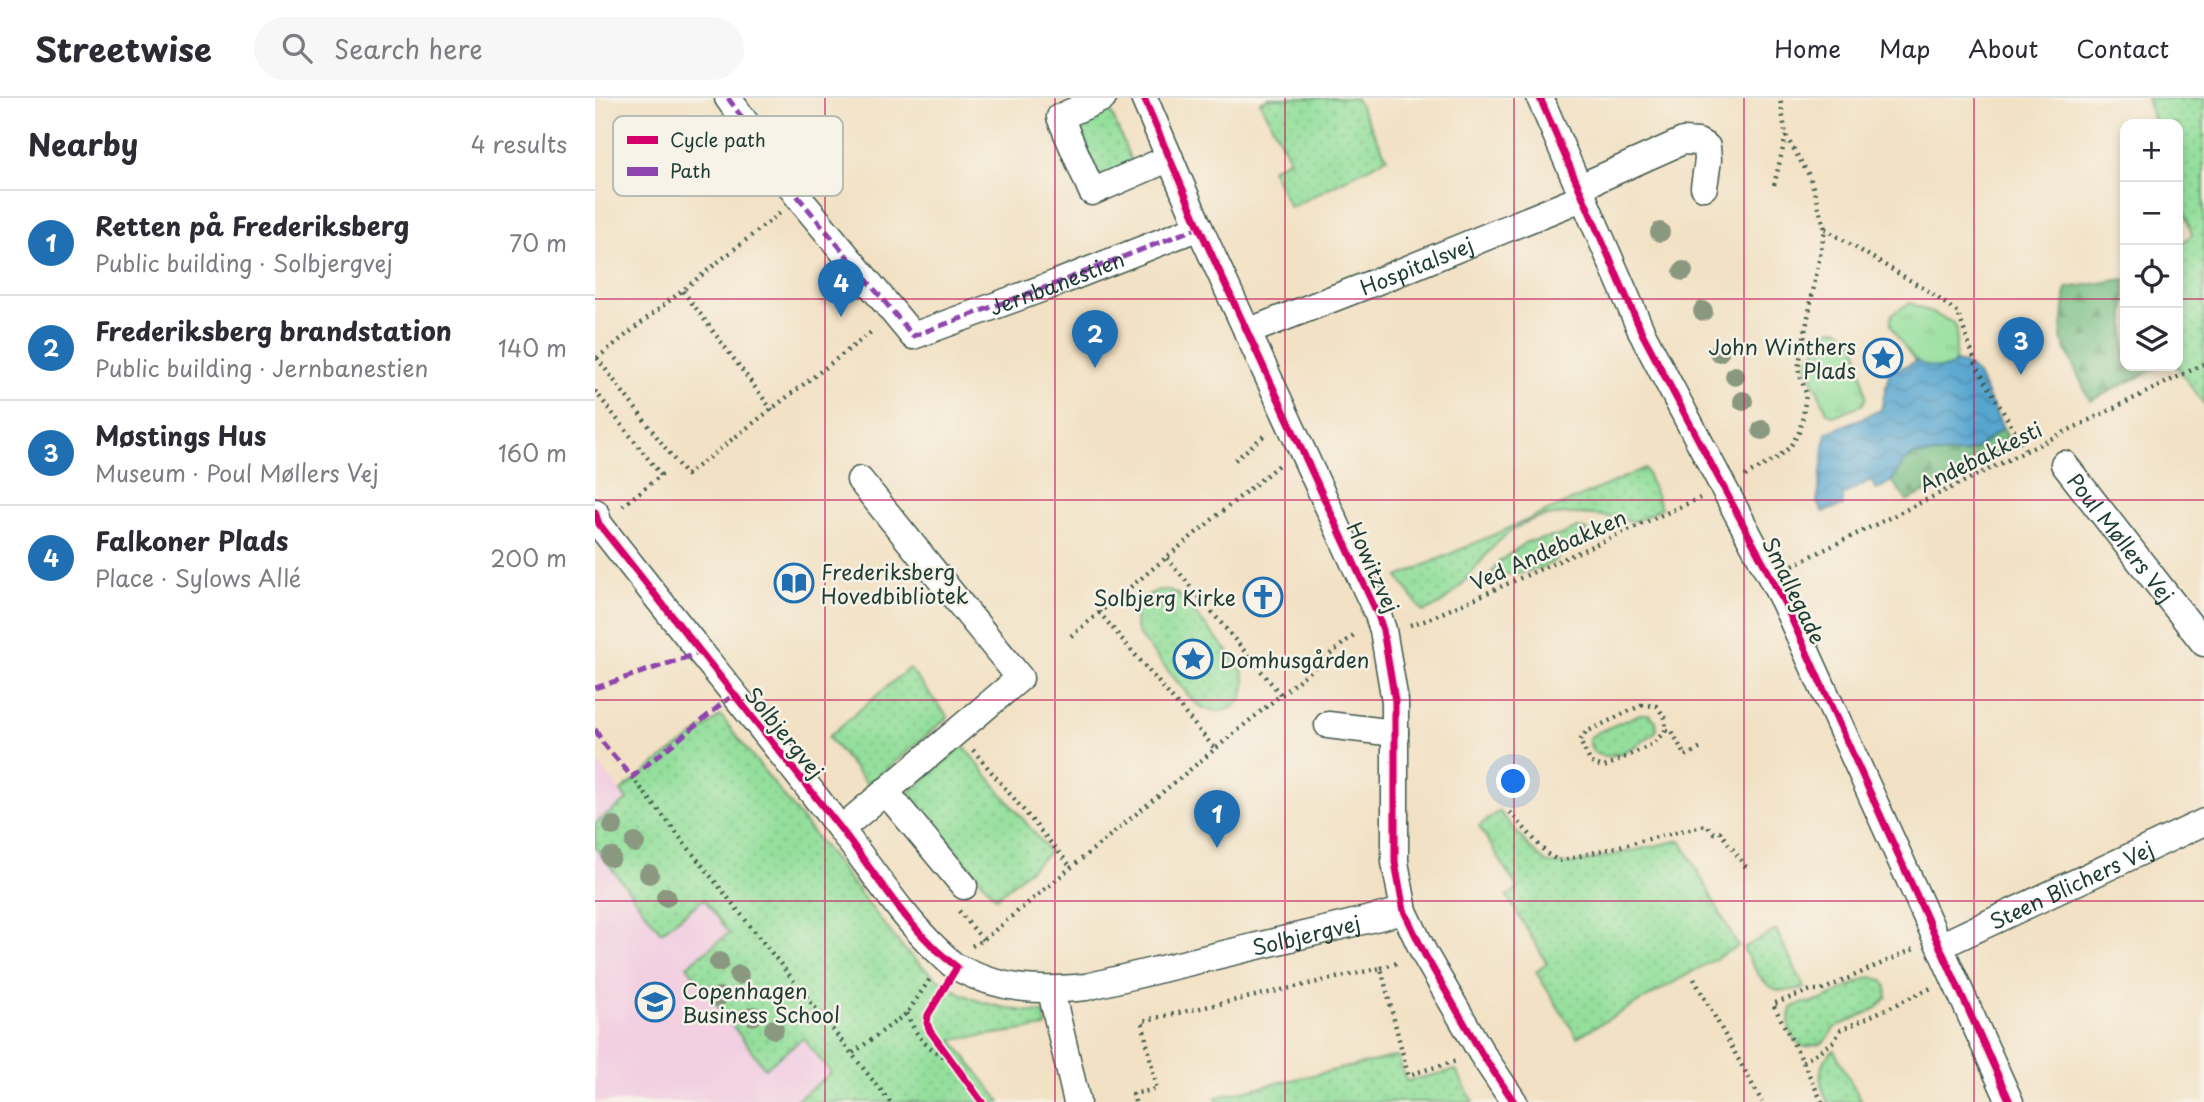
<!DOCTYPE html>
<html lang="en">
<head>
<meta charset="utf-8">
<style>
	body { margin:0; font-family:"Playpen Sans",sans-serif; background:#f7f7f7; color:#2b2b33 }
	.controls { position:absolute; right:21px; top:21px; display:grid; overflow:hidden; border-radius:14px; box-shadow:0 4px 10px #0003 }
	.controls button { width:63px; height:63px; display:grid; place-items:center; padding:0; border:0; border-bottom:2px solid #e1e1e2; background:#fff; color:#2b2b33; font:35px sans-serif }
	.you { position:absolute; left:919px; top:684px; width:24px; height:24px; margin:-18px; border:5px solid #fff; border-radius:50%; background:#1a73e8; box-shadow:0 0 0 10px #1a73e833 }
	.badge { display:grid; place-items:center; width:46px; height:46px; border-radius:50%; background:#1f6fb2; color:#fff; font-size:23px; font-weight:700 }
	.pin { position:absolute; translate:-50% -58px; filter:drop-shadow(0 2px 4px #0008) }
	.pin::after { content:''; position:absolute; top:37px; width:24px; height:21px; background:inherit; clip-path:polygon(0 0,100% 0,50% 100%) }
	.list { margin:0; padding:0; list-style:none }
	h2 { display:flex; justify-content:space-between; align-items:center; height:91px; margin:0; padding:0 28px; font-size:30px }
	h2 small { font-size:23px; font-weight:400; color:#7c7c81 }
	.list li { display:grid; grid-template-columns:46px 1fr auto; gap:21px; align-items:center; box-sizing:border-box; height:105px; padding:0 28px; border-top:2px solid #e1e1e2 }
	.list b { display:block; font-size:26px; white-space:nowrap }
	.list p { margin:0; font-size:23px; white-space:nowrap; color:#7c7c81 }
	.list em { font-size:23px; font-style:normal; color:#7c7c81 }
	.icon { flex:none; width:38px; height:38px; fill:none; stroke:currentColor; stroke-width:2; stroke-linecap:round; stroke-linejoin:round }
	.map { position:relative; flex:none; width:1609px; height:1004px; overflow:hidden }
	header { display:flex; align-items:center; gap:42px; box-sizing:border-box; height:98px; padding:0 35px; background:#fff; border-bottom:2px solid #e1e1e2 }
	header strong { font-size:33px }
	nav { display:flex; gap:38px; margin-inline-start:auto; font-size:24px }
	.search { width:490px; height:63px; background:#f7f7f7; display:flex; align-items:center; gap:18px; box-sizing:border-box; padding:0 24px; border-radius:38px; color:#7c7c81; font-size:26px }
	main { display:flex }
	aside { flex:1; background:#fff }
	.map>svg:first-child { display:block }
	.built { fill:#f2cfe1 }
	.grass { fill:url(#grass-tufts); stroke:#5a8e68; stroke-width:2 }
	.forest { fill:url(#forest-firs); stroke:#4b7e5c; stroke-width:2 }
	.park { fill:url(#park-dots); stroke:#5a8e68; stroke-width:2 }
	.water { fill:url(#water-waves); stroke:#3a7282; stroke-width:2 }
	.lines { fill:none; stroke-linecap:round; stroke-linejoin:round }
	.minor-casing { stroke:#3f564a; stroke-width:29 }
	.path { stroke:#3f564a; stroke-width:4.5; stroke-dasharray:2 5; stroke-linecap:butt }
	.minor { stroke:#fff; stroke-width:26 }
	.quiet { stroke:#8e44ad; stroke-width:5; stroke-dasharray:10 5; stroke-linecap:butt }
	.cycleway-casing { stroke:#f7f3e8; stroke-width:11 }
	.cycleway { stroke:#d6006c; stroke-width:7 }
	.tree { fill:#8b9880 }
	.grid { fill:none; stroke:#c2185b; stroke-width:2; stroke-opacity:0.55 }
	.labels { text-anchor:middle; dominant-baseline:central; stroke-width:5; stroke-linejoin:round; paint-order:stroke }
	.street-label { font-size:21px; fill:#1f3d34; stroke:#f7f3e8 }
	.poi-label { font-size:21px; fill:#1f3d34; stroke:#f7f3e8; text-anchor:start }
	.key { fill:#f7f3e8; stroke:#b6bcb2; stroke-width:2 }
	.key-label { font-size:19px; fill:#1f3d34 }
</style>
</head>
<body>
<header>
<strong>Streetwise</strong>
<div class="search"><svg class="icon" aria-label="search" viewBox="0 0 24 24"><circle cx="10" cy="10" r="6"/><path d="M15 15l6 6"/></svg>Search here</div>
<nav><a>Home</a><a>Map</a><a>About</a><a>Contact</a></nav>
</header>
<main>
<aside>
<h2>Nearby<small>4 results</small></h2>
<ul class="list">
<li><span class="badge">1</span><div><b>Retten på Frederiksberg</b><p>Public building · Solbjergvej</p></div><em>70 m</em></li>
<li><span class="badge">2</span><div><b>Frederiksberg brandstation</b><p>Public building · Jernbanestien</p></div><em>140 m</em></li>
<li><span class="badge">3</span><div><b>Møstings Hus</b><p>Museum · Poul Møllers Vej</p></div><em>160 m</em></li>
<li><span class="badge">4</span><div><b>Falkoner Plads</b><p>Place · Sylows Allé</p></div><em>200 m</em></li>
</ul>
</aside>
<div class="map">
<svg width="1609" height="1004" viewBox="0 0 1609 1004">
	<defs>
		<pattern id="grass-tufts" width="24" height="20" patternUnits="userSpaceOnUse" patternTransform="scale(1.75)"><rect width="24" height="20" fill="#94df9c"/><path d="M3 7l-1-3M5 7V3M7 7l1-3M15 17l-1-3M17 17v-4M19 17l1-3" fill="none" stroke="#7fc087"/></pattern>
		<pattern id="forest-firs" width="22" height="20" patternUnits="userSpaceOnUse" patternTransform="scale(1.75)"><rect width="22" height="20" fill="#77be84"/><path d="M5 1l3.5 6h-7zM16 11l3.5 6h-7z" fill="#619c6d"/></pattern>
		<pattern id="park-dots" width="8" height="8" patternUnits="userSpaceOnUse" patternTransform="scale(1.75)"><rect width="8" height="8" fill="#94df9c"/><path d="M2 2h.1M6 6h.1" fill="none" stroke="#7fc087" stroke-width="1.8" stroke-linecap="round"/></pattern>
		<pattern id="water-waves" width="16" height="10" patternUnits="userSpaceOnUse" patternTransform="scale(1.75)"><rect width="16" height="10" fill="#56a6d0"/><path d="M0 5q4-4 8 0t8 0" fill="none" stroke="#4788aa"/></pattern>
	</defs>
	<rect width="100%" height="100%" fill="#f7f3e8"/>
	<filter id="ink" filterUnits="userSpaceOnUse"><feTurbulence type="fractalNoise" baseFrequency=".0143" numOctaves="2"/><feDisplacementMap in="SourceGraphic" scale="14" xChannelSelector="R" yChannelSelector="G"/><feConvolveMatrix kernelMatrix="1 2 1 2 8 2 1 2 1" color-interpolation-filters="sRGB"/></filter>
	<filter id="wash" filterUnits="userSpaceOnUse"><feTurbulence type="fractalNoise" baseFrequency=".00686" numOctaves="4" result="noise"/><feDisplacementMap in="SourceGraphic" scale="28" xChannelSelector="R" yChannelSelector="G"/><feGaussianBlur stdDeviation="1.57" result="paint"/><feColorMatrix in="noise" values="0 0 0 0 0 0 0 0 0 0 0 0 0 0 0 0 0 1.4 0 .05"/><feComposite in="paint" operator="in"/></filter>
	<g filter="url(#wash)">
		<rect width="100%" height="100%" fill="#f2e1c4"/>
		<!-- built -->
		<g class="built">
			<path d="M0 660 32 702 0 726Z"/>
			<path d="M0 749 65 834 108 801 134 835 92 867 169 969 208 940 236 976 199 1004H0Z"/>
		</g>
		<!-- grass -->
		<g class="grass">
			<path d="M1315 205 1359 225 1362 232 1360 264C1353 273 1332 271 1323 264 1317 260 1298 234 1296 227 1295 222 1296 221 1297 216Z"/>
			<path d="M1236 231H1244L1259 243 1262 248 1271 299 1268 306 1239 318 1232 314 1212 268 1214 260Z"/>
		</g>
		<!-- forest -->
		<g class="forest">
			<path d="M1530 181V268H1566L1495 303 1466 241 1471 190Z"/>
			<path d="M1408 330 1418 350 1312 403 1297 383 1309 364 1319 357 1370 355 1380 351Z"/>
		</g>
		<!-- park -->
		<g class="park">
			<path d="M674 0H761L792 60 695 110 676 71 695 61 665 4Z"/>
			<path d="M1552 0H1609V306L1581 268H1583V148L1597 137 1583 94V26H1560Z"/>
			<path d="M512 4 539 70 507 84 477 22Z"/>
			<path d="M1050 370 1066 410C1058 414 1047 422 1037 423 1030 423 1023 420 1016 419 989 415 951 413 926 427 884 449 873 499 828 514L803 479Z"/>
			<path d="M982 430 993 432C989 444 983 445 974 450 969 453 965 458 961 462 942 475 917 477 895 477L904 464 931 444 966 437Z"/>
			<path d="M564 492H574L583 496 644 566C664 601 630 628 599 604L545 539C534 518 542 500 564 492Z"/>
			<path d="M314 570 353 619 273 687 233 639Z"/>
			<path d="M1045 616H1054L1061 623 1062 632C1049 645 997 678 994 641L1001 635Z"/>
			<path d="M126 618 307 849C353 896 384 910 449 915L451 929 357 942 406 1004H199L236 975 208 940 170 970 92 868 134 835 109 801 66 834 0 749V726L32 702 26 693 64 663Z"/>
			<path d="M368 648 455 754 401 800 313 695Z"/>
			<path d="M904 713 936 751 951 764 958 766H978L1086 742 1143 848 982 939 941 874 952 865 912 798 923 791 884 728Z"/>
			<path d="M1181 832 1210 890C1202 891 1190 894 1183 892 1166 888 1155 863 1148 850Z"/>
			<path d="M1277 879 1287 882 1291 888 1292 899 1282 910 1239 930 1234 939 1226 946 1209 949C1193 940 1192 927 1196 910 1210 902 1218 906 1229 901 1246 894 1260 884 1277 879Z"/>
			<path d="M1239 952 1267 1004H1233C1223 985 1221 966 1239 952Z"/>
			<path d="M803 958 811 983 861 972 878 1004H622L621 999Z"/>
		</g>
		<!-- water -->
		<path class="water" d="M1322 263C1332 269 1352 275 1360 264 1370 265 1377 269 1383 277L1408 330 1380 351 1369 355 1319 357 1309 364 1297 383 1281 392 1276 382 1248 397V408L1228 414 1222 405 1231 335 1286 312 1294 275Z"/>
	</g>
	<g filter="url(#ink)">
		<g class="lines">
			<defs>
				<g id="minor">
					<path d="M133 0 204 100 318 238 462 185 604 129"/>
					<path d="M508 0 465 19 497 94 575 60"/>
					<path d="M549 0 604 129 783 517 788 532 800 603V764L809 813 830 857 887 956 919 1004"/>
					<path d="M945 0 1047 235 1189 504 1415 1004"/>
					<path d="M985 89 1088 43 1103 44 1112 49 1113 62 1109 89"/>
					<path id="s1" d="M652 234 788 181 989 99"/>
					<path id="s2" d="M1469 366 1609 545"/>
					<path id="s3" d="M0 414 4 426C84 529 168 630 247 733 278 773 306 818 343 853 349 858 355 866 363 870 406 892 445 894 491 889L809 813"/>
					<path d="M733 627 800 635"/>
					<path d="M290 693 369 788"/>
					<path d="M246 731 425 580 265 382"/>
					<path id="s4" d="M1345 848 1609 724"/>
					<path d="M456 893 482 1004"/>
				</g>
			</defs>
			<!-- minor casing -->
			<use href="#minor" class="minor-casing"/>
			<!-- path -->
			<g class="path">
				<path d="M1179 87 1191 38"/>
				<path d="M1230 131 1336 195 1363 215 1382 269 1431 353"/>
				<path d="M88 193 177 312"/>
				<path d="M2 260 91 377 279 232"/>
				<path d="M2 260 185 115"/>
				<path d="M0 293 66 377 25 410"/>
				<path d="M640 362 672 335"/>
				<path d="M1150 378 1182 360 1195 349 1204 334 1208 319 1211 295 1203 271 1230 131 1215 79 1191 38 1185 0"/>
				<path d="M572 460 686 597"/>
				<path d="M1198 467 1609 266"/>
				<path d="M504 514 621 652"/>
				<path d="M815 527 829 523 1105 400"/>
				<path d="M476 538 686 365"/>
				<path d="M1047 607 1062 608 1070 620 1071 632 1058 646 1009 669 996 665 985 643 991 634Z"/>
				<path d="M1071 632 1077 633 1090 658 1106 650"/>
				<path d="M378 652 477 770"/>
				<path d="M37 679 295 1004"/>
				<path d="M915 714 952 756 964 763 1111 727 1119 735 1125 734 1151 769"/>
				<path d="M364 813 388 842"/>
				<path d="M377 848 388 842 761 535"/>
				<path d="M786 870 805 864"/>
				<path d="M1099 881 1167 1004"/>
				<path d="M312 915C321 940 333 951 357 963"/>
				<path d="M258 955 312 915 335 881"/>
				<path d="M1208 964 1239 943 1246 932 1336 890"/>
				<path d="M540 1004 538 996 562 991 547 923 786 870 813 977 861 963"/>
				<path d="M1227 1004 1208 964 1178 906 1216 892H1227L1319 851"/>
			</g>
			<!-- minor -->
			<use href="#minor" class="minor"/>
			<!-- quiet -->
			<g class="quiet">
				<path id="s5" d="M133 0 204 100 318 238 462 185 604 129"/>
				<path d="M0 590 104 555"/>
				<path d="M0 631 8 645 37 679 138 597"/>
			</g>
			<defs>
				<g id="cycleway">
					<path d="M549 0 604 129 783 517 788 532 800 603V764L809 813 830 857 887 956 919 1004"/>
					<path d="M945 0 1047 235 1189 504 1415 1004"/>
					<path d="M0 414 4 426C84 528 166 629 246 731 280 775 316 836 362 869L333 917 332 925 335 933 387 1004"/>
				</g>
			</defs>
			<!-- cycleway casing -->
			<use href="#cycleway" class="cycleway-casing"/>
			<!-- cycleway -->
			<use href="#cycleway" class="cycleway"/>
		</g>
		<!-- trees -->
		<g class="tree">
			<circle cx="1065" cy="134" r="10"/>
			<circle cx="1088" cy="173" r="10"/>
			<circle cx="1108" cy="213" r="10"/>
			<circle cx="1124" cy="254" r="10"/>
			<circle cx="1140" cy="278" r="10"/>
			<circle cx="1148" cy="303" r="10"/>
			<circle cx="1167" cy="332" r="10"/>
			<circle cx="18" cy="728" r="10"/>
			<circle cx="40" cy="745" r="10"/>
			<circle cx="16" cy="759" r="10"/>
			<circle cx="54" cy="776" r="10"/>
			<circle cx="71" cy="799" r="10"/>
			<circle cx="124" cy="864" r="10"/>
			<circle cx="144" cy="877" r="10"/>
			<circle cx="123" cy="899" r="10"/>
			<circle cx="158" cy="918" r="10"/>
			<circle cx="179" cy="931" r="10"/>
		</g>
	</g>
	<!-- grid -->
	<path class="grid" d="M230 0V1004M460 0V1004M690 0V1004M919 0V1004M1149 0V1004M1379 0V1004M0 201H1530M1583 201H1609M0 402H1609M0 602H1609M0 803H1609"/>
	<!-- icons -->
	<defs>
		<symbol id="sight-ring" viewBox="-11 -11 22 22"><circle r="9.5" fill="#f7f3e8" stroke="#1f6fb2" stroke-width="1.5"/><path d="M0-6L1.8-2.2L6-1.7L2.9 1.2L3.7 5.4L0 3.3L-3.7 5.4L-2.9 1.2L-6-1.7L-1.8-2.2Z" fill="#1f6fb2"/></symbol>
		<symbol id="library-ring" viewBox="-11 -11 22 22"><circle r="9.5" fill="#f7f3e8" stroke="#1f6fb2" stroke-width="1.5"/><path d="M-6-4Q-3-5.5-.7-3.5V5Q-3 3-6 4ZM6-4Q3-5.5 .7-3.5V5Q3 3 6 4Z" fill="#1f6fb2"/></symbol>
		<symbol id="church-ring" viewBox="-11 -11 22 22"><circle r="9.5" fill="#f7f3e8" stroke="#1f6fb2" stroke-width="1.5"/><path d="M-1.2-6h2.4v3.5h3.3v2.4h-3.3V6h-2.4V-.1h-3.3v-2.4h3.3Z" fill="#1f6fb2"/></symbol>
		<symbol id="university-ring" viewBox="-11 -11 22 22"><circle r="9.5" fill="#f7f3e8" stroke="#1f6fb2" stroke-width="1.5"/><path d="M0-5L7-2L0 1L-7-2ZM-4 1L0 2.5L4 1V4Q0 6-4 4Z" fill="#1f6fb2"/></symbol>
	</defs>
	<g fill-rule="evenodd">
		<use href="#sight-ring" x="1266" y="238" width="44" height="44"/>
		<use href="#library-ring" x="177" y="463" width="44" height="44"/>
		<use href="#church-ring" x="646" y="477" width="44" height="44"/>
		<use href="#sight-ring" x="576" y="539" width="44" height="44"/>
		<use href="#university-ring" x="38" y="882" width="44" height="44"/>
	</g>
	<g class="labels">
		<!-- street labels -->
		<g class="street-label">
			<text stroke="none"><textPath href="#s1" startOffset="182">Hospitalsvej</textPath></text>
			<text stroke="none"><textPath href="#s5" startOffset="455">Jernbanestien</textPath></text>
			<text transform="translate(1385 358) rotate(-26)">Andebakkesti</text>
			<text stroke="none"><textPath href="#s2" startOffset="93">Poul Møllers Vej</textPath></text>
			<text transform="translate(953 451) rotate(-24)">Ved Andebakken</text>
			<text transform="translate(779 469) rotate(66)">Howitzvej</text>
			<text transform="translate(1200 492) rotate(64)">Smallegade</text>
			<text transform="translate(190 634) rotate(51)">Solbjergvej</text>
			<text stroke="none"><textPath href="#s4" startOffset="145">Steen Blichers Vej</textPath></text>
			<text stroke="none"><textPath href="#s3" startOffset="942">Solbjergvej</textPath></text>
		</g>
		<!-- poi labels -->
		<g class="poi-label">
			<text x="1261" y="248" text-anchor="end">John Winthers<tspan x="1261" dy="24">Plads</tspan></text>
			<text x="226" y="473">Frederiksberg<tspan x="226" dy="24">Hovedbibliotek</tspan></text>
			<text x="641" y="499" text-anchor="end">Solbjerg Kirke</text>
			<text x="625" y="561">Domhusgården</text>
			<text x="87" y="892">Copenhagen<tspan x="87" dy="24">Business School</tspan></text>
		</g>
	</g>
	<!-- legend -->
	<rect x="18" y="18" width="230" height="80" rx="10" class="key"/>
	<rect x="32" y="38" width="31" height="8" fill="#d6006c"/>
	<rect x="32" y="69" width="31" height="9" fill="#8e44ad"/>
	<g class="key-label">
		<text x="75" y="49">Cycle path</text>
		<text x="75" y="80">Path</text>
	</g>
</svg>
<div class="controls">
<button>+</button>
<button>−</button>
<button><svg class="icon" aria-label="locate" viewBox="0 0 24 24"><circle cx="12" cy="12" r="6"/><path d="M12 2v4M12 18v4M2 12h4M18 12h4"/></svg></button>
<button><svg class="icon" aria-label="layers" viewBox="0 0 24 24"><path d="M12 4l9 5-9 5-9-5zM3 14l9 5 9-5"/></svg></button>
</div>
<div class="you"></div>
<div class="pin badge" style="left:622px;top:750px">1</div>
<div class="pin badge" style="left:500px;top:270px">2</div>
<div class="pin badge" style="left:1426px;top:277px">3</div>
<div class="pin badge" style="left:246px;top:219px">4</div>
</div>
</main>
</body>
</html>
